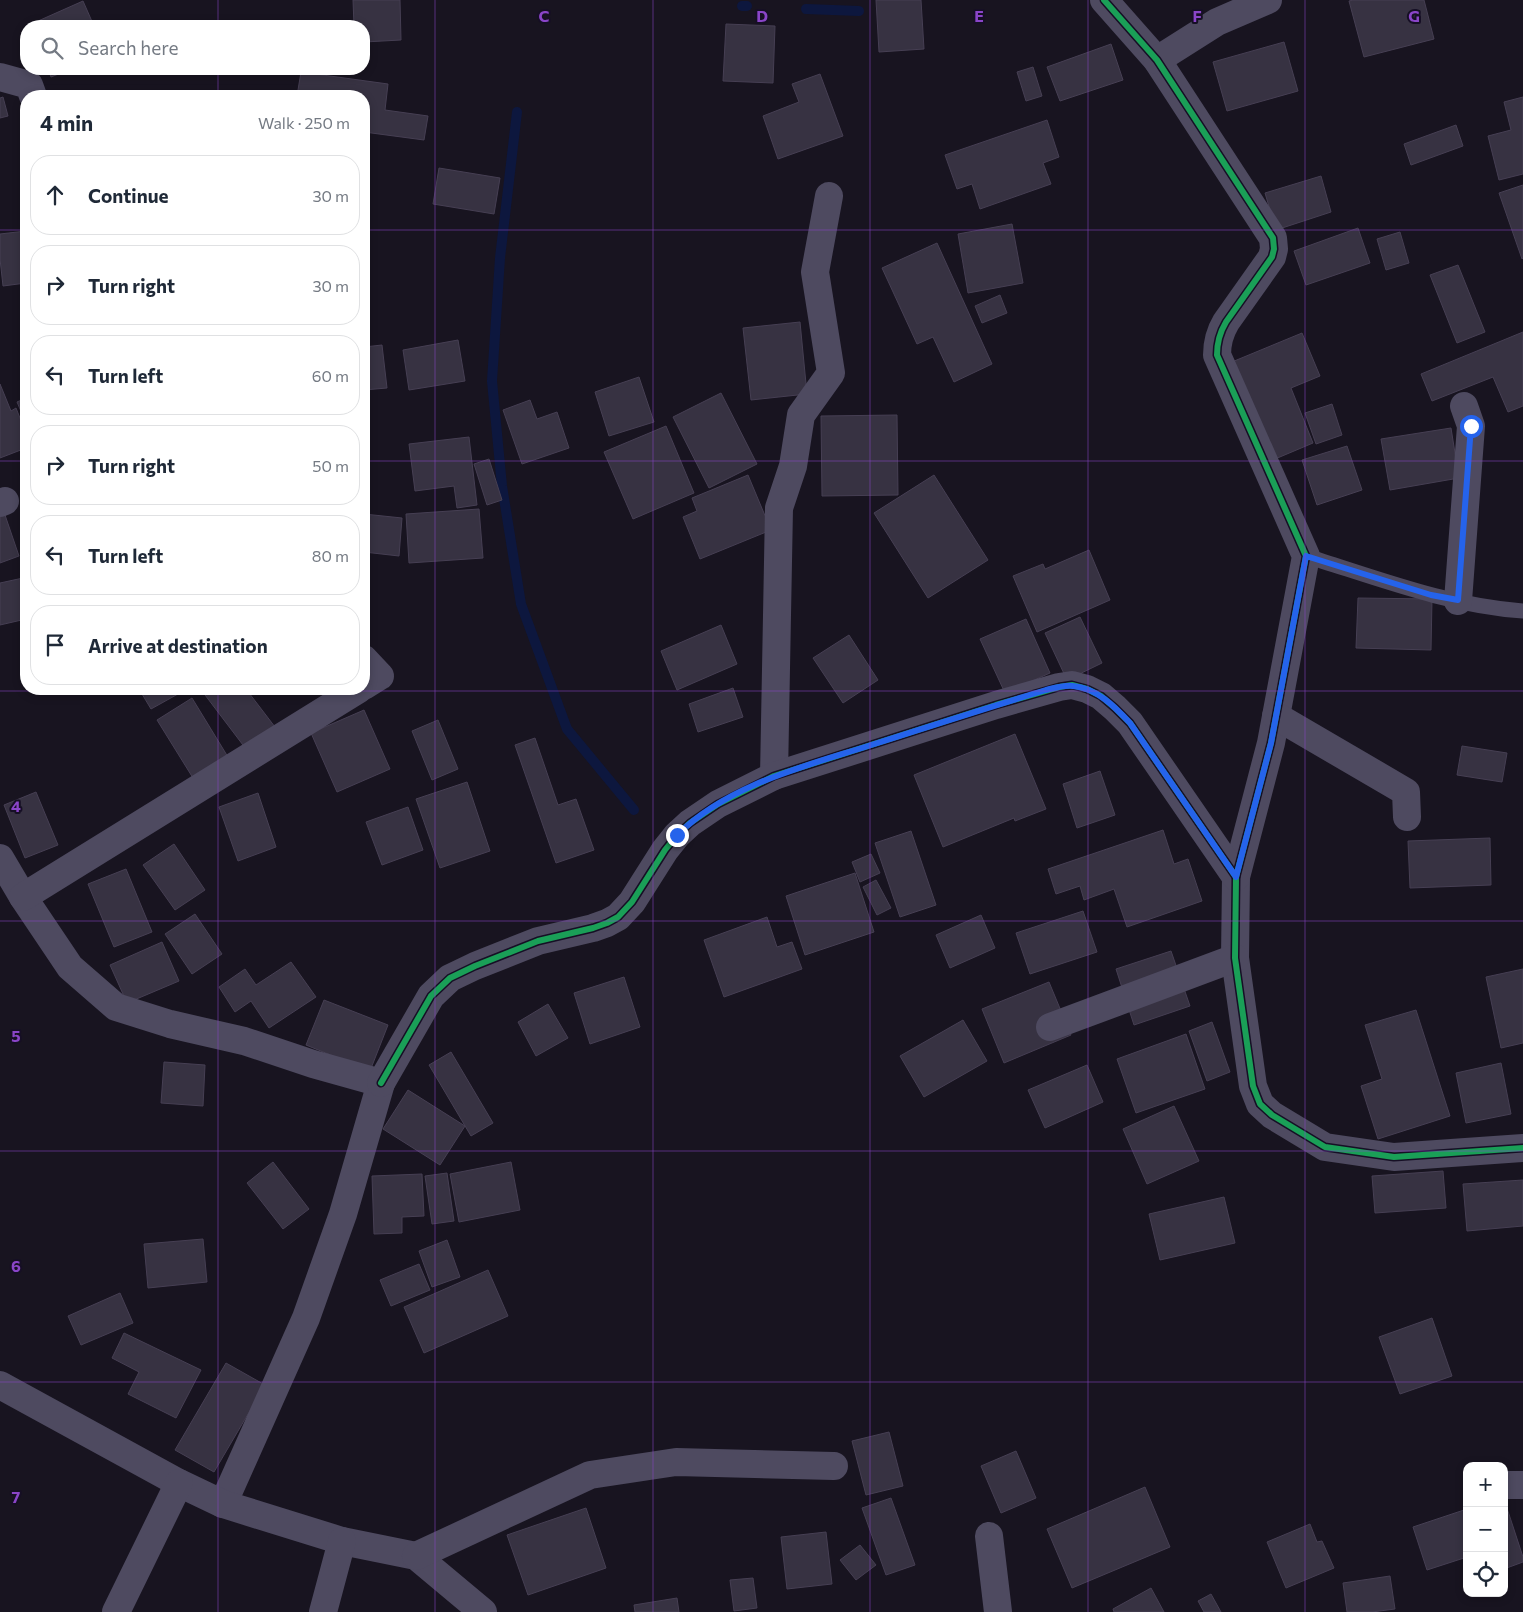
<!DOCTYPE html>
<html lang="en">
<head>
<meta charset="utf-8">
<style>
	body { margin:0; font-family:Commissioner,sans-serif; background:#f2f2f3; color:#1f2937 }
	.controls { position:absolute; right:15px; bottom:15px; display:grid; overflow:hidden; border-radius:10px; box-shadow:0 2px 8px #0003 }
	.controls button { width:45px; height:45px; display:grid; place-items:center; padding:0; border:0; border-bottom:1px solid #e0e1e3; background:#fff; color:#1f2937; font:25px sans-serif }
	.stop { position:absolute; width:15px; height:15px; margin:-11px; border:4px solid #2563eb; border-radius:50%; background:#fff }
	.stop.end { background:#2563eb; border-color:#fff; box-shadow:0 1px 5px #0008 }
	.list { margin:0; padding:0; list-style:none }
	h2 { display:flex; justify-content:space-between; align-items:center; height:65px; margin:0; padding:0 20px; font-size:21px }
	h2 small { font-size:16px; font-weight:400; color:#747a83 }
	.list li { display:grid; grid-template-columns:32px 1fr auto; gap:15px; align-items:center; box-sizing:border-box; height:80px; margin:0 10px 10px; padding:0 10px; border:1px solid #e0e1e3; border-radius:20px }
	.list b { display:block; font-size:19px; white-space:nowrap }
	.list em { font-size:16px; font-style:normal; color:#747a83 }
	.icon { flex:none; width:28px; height:28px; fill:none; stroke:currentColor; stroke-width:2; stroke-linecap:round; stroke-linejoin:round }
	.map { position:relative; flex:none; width:1523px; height:1612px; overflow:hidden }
	.search { position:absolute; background:#fff; box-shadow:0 2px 8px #0003; left:20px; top:20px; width:350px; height:55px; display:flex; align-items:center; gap:12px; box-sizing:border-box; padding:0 18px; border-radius:20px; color:#747a83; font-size:19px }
	.panel { position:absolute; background:#fff; box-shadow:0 2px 8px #0003; left:20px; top:90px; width:350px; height:605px; border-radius:20px }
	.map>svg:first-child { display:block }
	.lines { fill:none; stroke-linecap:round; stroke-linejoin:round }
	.stream { stroke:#0d173e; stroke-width:10 }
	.building { fill:#373242; stroke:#463f53 }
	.lane { stroke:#4e4a60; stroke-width:15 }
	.street { stroke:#4e4a60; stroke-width:28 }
	.cycleway-casing { stroke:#160f25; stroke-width:9 }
	.cycleway { stroke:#1a9f57; stroke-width:6 }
	.route { stroke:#2563eb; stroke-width:6 }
	.grid { fill:none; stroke:#8a45c8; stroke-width:1; stroke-opacity:0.55 }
	.grid-label { font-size:16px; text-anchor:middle; font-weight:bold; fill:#8a45c8; stroke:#160f25; stroke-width:4; stroke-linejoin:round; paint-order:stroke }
</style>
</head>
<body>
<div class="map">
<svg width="1523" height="1612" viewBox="0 0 1523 1612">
	<rect width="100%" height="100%" fill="#181420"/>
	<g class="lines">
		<!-- stream -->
		<g class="stream">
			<path d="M742 6H747"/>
			<path d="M806 9 859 11"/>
			<path d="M517 112 500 258 492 381 502 486 521 604 567 729 634 810"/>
		</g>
	</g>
	<!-- building -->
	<g class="building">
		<path d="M353 0H400L401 40 364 42V26H354Z"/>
		<path d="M876 0H921L924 49 879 52Z"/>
		<path d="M1353 0H1424L1434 39 1364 57 1349 1Z"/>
		<path d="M83 1 94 26H29V25Z"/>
		<path d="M726 24 775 26 773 83 723 81Z"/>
		<path d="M1284 42 1298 91 1227 111 1213 62Z"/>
		<path d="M1111 44 1123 80 1060 101 1047 67Z"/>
		<path d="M1033 67 1042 96 1026 101 1017 72Z"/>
		<path d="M48 69H71L51 77Z"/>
		<path d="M301 72 388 84 385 110 428 116 424 140 364 132V96H297Z"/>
		<path d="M820 74 843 136 778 159 763 116 799 102 792 84Z"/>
		<path d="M3 97 8 116 0 118V98Z"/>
		<path d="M1523 97V174L1499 180 1488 136 1511 130 1504 102Z"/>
		<path d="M1047 120 1059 157 1043 163 1051 184 980 209 972 184 957 189 945 155Z"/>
		<path d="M1456 125 1463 146 1411 165 1404 144Z"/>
		<path d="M439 168 500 178 494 214 433 204Z"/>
		<path d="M1321 176 1331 212 1276 230 1265 193Z"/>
		<path d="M1523 185V258L1522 259 1499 193Z"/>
		<path d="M1012 224 1023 283 968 293 958 234Z"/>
		<path d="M1358 228 1370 263 1306 285 1294 251Z"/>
		<path d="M26 231V283L3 286 0 259V234Z"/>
		<path d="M1400 232 1409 263 1386 270 1377 239Z"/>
		<path d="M937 243 992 364 954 382 933 337 917 344 882 268Z"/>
		<path d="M1458 265 1485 332 1457 343 1430 275Z"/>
		<path d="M1000 295 1007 313 982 323 975 306Z"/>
		<path d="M800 322 807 394 751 400 743 328Z"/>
		<path d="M1523 332V406L1508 412 1493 377 1432 401 1421 374Z"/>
		<path d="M1302 333 1320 376 1291 388 1313 443 1268 462 1227 364Z"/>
		<path d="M458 340 465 381 409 390 403 350Z"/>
		<path d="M382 345 387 388 364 390V347Z"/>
		<path d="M639 377 654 422 609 436 595 392Z"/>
		<path d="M0 384 11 411 16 408 26 433V448L0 458Z"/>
		<path d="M721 393 757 464 709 488 673 417Z"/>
		<path d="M26 398V423L17 402Z"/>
		<path d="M530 400 537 419 557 412 569 448 522 464 503 410Z"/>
		<path d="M1332 404 1342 435 1316 444 1305 413Z"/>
		<path d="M897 415 898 495 822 496 821 416Z"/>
		<path d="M666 426 694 493 633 519 604 452Z"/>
		<path d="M1451 428 1459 478 1390 490 1381 439Z"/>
		<path d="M469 437 477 505 457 508 454 486 415 491 409 444Z"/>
		<path d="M1347 446 1362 490 1317 505 1302 460Z"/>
		<path d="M489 459 502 500 487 505 474 464Z"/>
		<path d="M748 475 771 530 700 559 683 517 697 511 692 498Z"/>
		<path d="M934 475 988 560 928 598 874 513Z"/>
		<path d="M479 509 483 558 409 563 406 514Z"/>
		<path d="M364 514 402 518 399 556 364 552Z"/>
		<path d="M5 515 19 556 0 563V516Z"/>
		<path d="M1089 550 1110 600 1037 632 1013 576 1043 564 1045 569Z"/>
		<path d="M23 578 26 592V619L0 625V583Z"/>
		<path d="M1358 598 1432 599 1431 650 1356 648Z"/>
		<path d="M1080 617 1102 663 1067 680 1045 633Z"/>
		<path d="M1026 619 1050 673 1005 693 980 639Z"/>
		<path d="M721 625 737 664 677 690 661 651Z"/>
		<path d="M849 635 878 680 843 703 813 658Z"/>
		<path d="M733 688 743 717 698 732 689 704Z"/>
		<path d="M139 689H187L151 709Z"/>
		<path d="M205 689H246L275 727 246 749 202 691Z"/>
		<path d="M192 698 228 757 193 778 157 720Z"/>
		<path d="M364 710 390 769 337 792 311 733Z"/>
		<path d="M438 720 458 769 432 780 412 731Z"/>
		<path d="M1015 734 1046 809 1015 821 1014 818 943 847 914 775Z"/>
		<path d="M535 738 558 805 576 799 594 850 556 863 515 745Z"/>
		<path d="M1462 746 1507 753 1502 782 1457 775Z"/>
		<path d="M1100 771 1115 815 1077 828 1063 784Z"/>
		<path d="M467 782 490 851 440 868 416 799Z"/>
		<path d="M36 792 58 845 25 858 4 805Z"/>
		<path d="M258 793 276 847 238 861 219 807Z"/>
		<path d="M408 807 423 850 382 865 366 822Z"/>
		<path d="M1163 830 1174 864 1188 859 1202 901 1127 927 1114 889 1084 900 1080 886 1056 894 1048 869Z"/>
		<path d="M911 831 936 905 900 917 875 843Z"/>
		<path d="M1490 838 1491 885 1410 888 1408 841Z"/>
		<path d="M174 844 205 890 175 910 143 865Z"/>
		<path d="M871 854 880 873 860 882 852 862Z"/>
		<path d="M126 869 152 932 114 947 88 884Z"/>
		<path d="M855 873 874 932 805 955 786 896Z"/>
		<path d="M876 880 891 908 877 915 863 887Z"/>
		<path d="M1083 911 1097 952 1030 974 1016 933Z"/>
		<path d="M195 914 222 954 192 974 165 934Z"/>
		<path d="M981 915 995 948 950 968 936 935Z"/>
		<path d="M767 917 777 947 792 942 802 969 724 997 704 940Z"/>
		<path d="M162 942 179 981 127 1003 110 965Z"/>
		<path d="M1171 951 1190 1006 1134 1025 1116 969Z"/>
		<path d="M291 962 316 997 269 1028 251 1001 235 1012 219 987 245 969 256 985Z"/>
		<path d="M1523 969V1043L1501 1048 1486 977Z"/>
		<path d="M624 977 640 1027 590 1044 574 993Z"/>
		<path d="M1049 982 1071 1035 1004 1063 982 1009Z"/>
		<path d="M324 1000 388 1025 370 1071 306 1045Z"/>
		<path d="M548 1004 568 1038 536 1056 518 1022Z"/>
		<path d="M1416 1010 1450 1116 1378 1139 1361 1086 1382 1079 1365 1025Z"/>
		<path d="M963 1020 987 1061 924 1097 900 1056Z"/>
		<path d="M1212 1022 1230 1072 1207 1081 1189 1031Z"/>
		<path d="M1186 1034 1205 1089 1136 1113 1117 1059Z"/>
		<path d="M451 1052 493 1123 471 1136 429 1065Z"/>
		<path d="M164 1062 205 1065 203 1106 161 1103Z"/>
		<path d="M1501 1063 1511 1114 1466 1123 1456 1073Z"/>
		<path d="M1087 1065 1103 1102 1045 1128 1028 1090Z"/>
		<path d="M408 1090 465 1126 440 1165 383 1129Z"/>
		<path d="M1174 1106 1199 1161 1147 1184 1123 1129Z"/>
		<path d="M273 1162 309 1209 283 1229 247 1183Z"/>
		<path d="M511 1162 520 1210 459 1222 450 1174Z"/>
		<path d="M1443 1171 1446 1208 1375 1213 1372 1176Z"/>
		<path d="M447 1173 454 1221 432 1224 425 1176Z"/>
		<path d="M422 1174 424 1216 402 1217V1233L374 1234 372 1176Z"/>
		<path d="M1523 1180V1226L1467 1231 1463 1184Z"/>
		<path d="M1224 1197 1235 1243 1160 1260 1149 1214Z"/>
		<path d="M203 1239 207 1282 148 1288 144 1244Z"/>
		<path d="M447 1240 460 1277 432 1287 419 1251Z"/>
		<path d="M419 1264 430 1290 391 1306 380 1280Z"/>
		<path d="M488 1270 508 1316 424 1353 404 1307Z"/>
		<path d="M120 1293 133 1323 81 1345 68 1316Z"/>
		<path d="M1432 1318 1452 1376 1400 1394 1379 1337Z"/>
		<path d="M124 1333 201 1370 176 1418 128 1394 139 1372 112 1358Z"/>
		<path d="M226 1363 265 1385 214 1472 175 1450Z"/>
		<path d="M889 1432 903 1486 866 1495 852 1441Z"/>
		<path d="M1016 1451 1036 1498 1001 1513 981 1466Z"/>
		<path d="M1145 1487 1170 1547 1072 1588 1047 1529Z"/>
		<path d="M891 1498 915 1565 886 1575 862 1508Z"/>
		<path d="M1504 1499 1523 1557V1562L1504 1569Z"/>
		<path d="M586 1508 606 1568 528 1595 507 1535Z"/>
		<path d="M1467 1509V1557L1427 1570 1413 1527Z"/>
		<path d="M1310 1524 1317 1542 1322 1541 1334 1568 1286 1588 1267 1542Z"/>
		<path d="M826 1532 832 1584 787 1589 781 1537Z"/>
		<path d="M860 1545 876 1565 856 1580 840 1560Z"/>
		<path d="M1390 1576 1395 1609 1372 1612H1347L1343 1583Z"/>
		<path d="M753 1578 757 1608 734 1611 730 1580Z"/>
		<path d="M1151 1588 1164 1612H1114L1113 1609Z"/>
		<path d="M1211 1594 1221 1612H1204L1198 1601Z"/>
		<path d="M677 1598 679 1612H635L634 1605Z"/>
	</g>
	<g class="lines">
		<!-- lane -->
		<path class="lane" d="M1306 556C1377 578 1449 606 1523 611"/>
		<!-- street -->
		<g class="street">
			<path d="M1104 0 1157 60 1273 238 1274 249 1272 257 1226 322C1220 332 1217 343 1217 355L1306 556 1271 743 1236 877 1235 958 1253 1086 1260 1104 1272 1115 1325 1147 1394 1157 1523 1148"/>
			<path d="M1157 60 1217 22 1268 0"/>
			<path d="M0 77 29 85 33 96"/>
			<path d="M0 503 5 501"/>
			<path d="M1458 601 1471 426 1464 406"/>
			<path d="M364 659 380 676 364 686"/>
			<path d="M1276 716 1406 792 1407 817"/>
			<path d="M774 776 779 508 793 466 801 415 831 373 815 272 829 196"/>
			<path d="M0 858 23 897 70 967 116 1007 170 1024 244 1041 313 1064 381 1083 343 1214 306 1318 223 1504"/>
			<path d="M23 897 359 689"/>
			<path d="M1050 1027 1235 958"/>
			<path d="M381 1083 431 996 450 978 475 966 538 941 593 928 607 923 618 917 632 902 665 850 677 835 690 823 718 804 774 776 996 705 1059 687 1072 685 1087 689 1101 696 1115 708 1130 723 1236 877"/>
			<path d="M0 1385 179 1483 223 1504 342 1541 416 1556 483 1612"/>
			<path d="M1504 1485H1523"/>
			<path d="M989 1536 998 1612"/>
			<path d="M416 1556 590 1475 676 1462 834 1466"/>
			<path d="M116 1612 179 1483"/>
			<path d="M323 1612 342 1541"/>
		</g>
		<defs>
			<g id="cycleway">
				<path d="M1104 0 1157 60 1273 238 1274 249 1272 257 1226 322C1220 332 1217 343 1217 355L1306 556 1271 743 1236 877 1235 958 1253 1086 1260 1104 1272 1115 1325 1147 1394 1157 1523 1148"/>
				<path d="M381 1083 431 996 450 978 475 966 538 941 593 928 607 923 618 917 632 902 665 850 677 835 690 823 718 804 774 776 996 705 1059 687 1072 685 1087 689 1101 696 1115 708 1130 723 1236 877"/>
			</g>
		</defs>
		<!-- cycleway casing -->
		<use href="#cycleway" class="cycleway-casing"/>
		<!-- cycleway -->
		<use href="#cycleway" class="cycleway"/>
	</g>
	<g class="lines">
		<!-- route -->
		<path class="route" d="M677 835C728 785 802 767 868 746 927 727 986 708 1046 690 1054 688 1064 685 1073 686 1097 688 1115 707 1130 723L1236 877 1271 743 1306 556 1431 595 1458 600 1471 426"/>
	</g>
	<!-- grid -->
	<path class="grid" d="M218 0V26M435 0V1612M653 0V1612M870 0V1612M1088 0V1612M1305 0V1612M218 69V96M0 230H26M364 230H1523M0 461H26M364 461H1523M218 689V1612M0 691H1523M0 921H1523M0 1151H1523M0 1382H1523"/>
	<g class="grid-label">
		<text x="544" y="22">C</text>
		<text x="762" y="22">D</text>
		<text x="979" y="22">E</text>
		<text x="1197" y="22">F</text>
		<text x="1414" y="22">G</text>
		<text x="16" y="812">4</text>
		<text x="16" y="1042">5</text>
		<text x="16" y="1272">6</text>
		<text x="16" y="1503">7</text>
	</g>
</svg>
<div class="controls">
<button>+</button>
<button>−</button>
<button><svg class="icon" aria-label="locate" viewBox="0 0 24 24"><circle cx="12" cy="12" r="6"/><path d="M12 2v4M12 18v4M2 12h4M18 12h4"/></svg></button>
</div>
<div class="stop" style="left:1471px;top:426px"></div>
<div class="stop end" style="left:677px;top:835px"></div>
<div class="search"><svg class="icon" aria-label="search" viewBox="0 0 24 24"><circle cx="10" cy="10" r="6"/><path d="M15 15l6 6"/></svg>Search here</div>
<section class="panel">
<h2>4 min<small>Walk · 250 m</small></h2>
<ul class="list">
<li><svg class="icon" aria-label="ahead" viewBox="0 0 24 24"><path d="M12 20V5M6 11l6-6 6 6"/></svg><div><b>Continue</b></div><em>30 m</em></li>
<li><svg class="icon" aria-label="right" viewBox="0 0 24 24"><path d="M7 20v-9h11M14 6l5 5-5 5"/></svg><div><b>Turn right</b></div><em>30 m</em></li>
<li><svg class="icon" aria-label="left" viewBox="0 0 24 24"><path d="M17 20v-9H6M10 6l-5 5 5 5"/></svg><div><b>Turn left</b></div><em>60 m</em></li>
<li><svg class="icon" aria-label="right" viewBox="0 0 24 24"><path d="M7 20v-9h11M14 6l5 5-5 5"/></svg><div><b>Turn right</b></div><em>50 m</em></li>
<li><svg class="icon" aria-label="left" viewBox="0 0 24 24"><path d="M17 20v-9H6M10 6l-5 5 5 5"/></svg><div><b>Turn left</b></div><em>80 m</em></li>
<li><svg class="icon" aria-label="arrive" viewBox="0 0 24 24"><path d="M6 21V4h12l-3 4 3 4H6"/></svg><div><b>Arrive at destination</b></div></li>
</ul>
</section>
</div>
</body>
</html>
